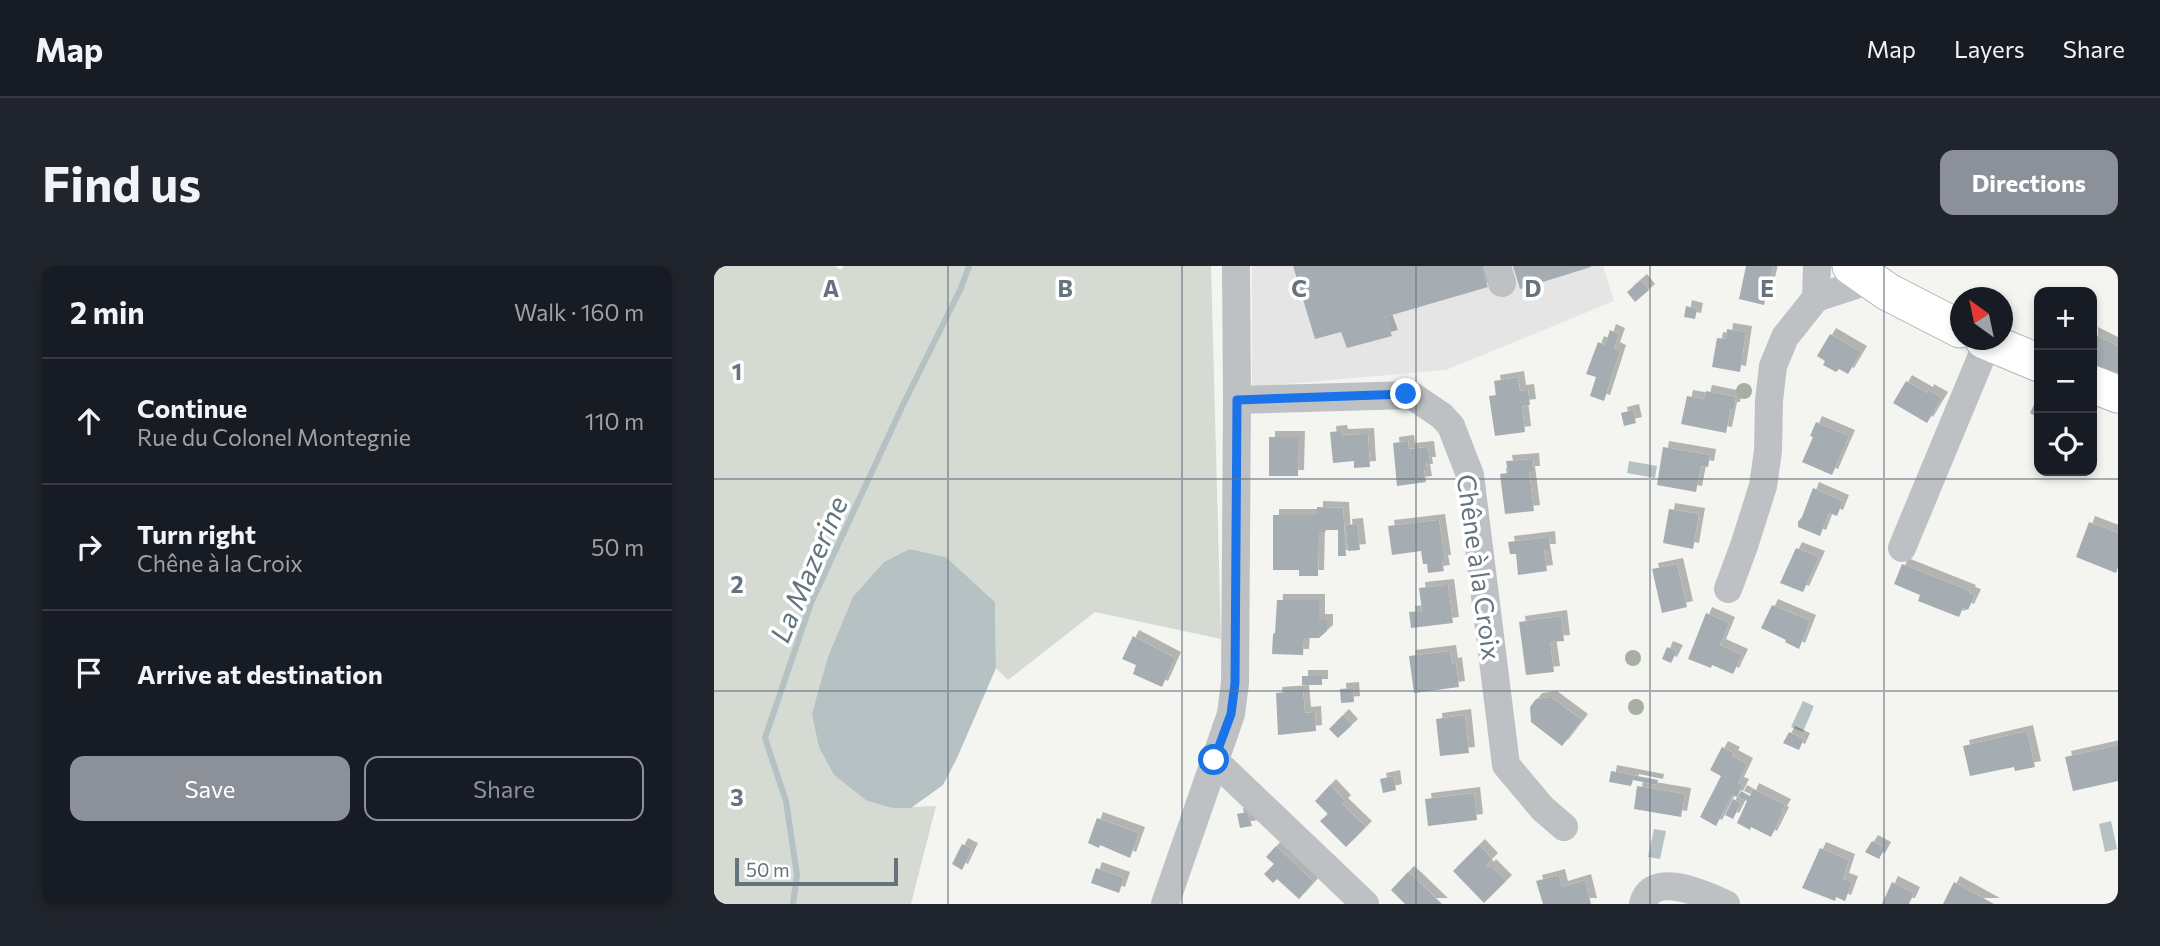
<!DOCTYPE html>
<html lang="en">
<head>
<meta charset="utf-8">
<style>
	body { margin:0; font-family:Commissioner,sans-serif; background:#20242c; color:#f1f3f6 }
	.controls { position:absolute; right:21px; top:21px; display:grid; overflow:hidden; border-radius:14px; box-shadow:0 4px 10px #0003 }
	.controls button { width:63px; height:63px; display:grid; place-items:center; padding:0; border:0; border-bottom:2px solid #363941; background:#171b24; color:#f1f3f6; font:35px sans-serif }
	.compass { position:absolute; left:1236px; top:21px; width:63px; height:63px; border-radius:50%; background:#171b24; box-shadow:0 4px 10px #0003; rotate:327deg }
	.scale { position:absolute; left:21px; bottom:18px; width:163px; box-sizing:border-box; padding-left:7px; border:4px solid #65737f; border-top:0; font-size:19px; line-height:24px; white-space:nowrap; color:#65737f; -webkit-text-stroke:5px #fff; paint-order:stroke }
	.stop { position:absolute; width:21px; height:21px; margin:-16px; border:5px solid #1a73e8; border-radius:50%; background:#fff }
	.stop.end { background:#1a73e8; border-color:#fff; box-shadow:0 2px 7px #0008 }
	.list { margin:0; padding:0; list-style:none }
	h2 { display:flex; justify-content:space-between; align-items:center; height:91px; margin:0; padding:0 28px; font-size:30px }
	h2 small { font-size:23px; font-weight:400; color:#9ea1a6 }
	.list li { display:grid; grid-template-columns:46px 1fr auto; gap:21px; align-items:center; box-sizing:border-box; height:126px; padding:0 28px; border-top:2px solid #363941 }
	.list b { display:block; font-size:26px; white-space:nowrap }
	.list p { margin:0; font-size:23px; white-space:nowrap; color:#9ea1a6 }
	.list em { font-size:23px; font-style:normal; color:#9ea1a6 }
	.actions { display:flex; gap:14px; padding:21px 28px }
	.actions a { flex:1; padding:16px 0; border:2px solid #8c9099; border-radius:14px; text-align:center; font-size:24px; color:#8c9099 }
	.actions .main { background:#8c9099; color:#fff }
	.icon { flex:none; width:38px; height:38px; fill:none; stroke:currentColor; stroke-width:2; stroke-linecap:round; stroke-linejoin:round }
	.map { position:relative; flex:none; width:1404px; height:638px; overflow:hidden; border-radius:14px }
	header { display:flex; align-items:center; gap:42px; box-sizing:border-box; height:98px; padding:0 35px; background:#171b24; border-bottom:2px solid #363941 }
	header strong { font-size:33px }
	nav { display:flex; gap:38px; margin-inline-start:auto; font-size:24px }
	.intro { display:flex; align-items:center; justify-content:space-between; box-sizing:border-box; height:168px; padding:0 42px }
	h1 { margin:0; font-size:49px }
	.button { padding:18px 32px; border-radius:14px; background:#8c9099; color:#fff; font-size:24px; font-weight:700 }
	main { display:flex; gap:42px; padding:0 42px }
	aside { flex:1; background:#171b24; border-radius:14px; box-shadow:0 4px 10px #0003 }
	.map>svg:first-child { display:block }
	.built { fill:#e4e5e4 }
	.green { fill:#d5dad2 }
	.water { fill:#b6c1c4 }
	.lines { fill:none; stroke-linecap:round; stroke-linejoin:round }
	.stream { stroke:#b6c1c4; stroke-width:6 }
	.building { fill:#a6adb2; filter:url(#shadow) }
	.major-casing { stroke:#b1b5b8; stroke-width:39 }
	.minor { stroke:#bdc1c4; stroke-width:28 }
	.major { stroke:#fff; stroke-width:37 }
	.tree { fill:#a6afa2 }
	.route { stroke:#1a73e8; stroke-width:9 }
	.grid { fill:none; stroke:#65737f; stroke-width:2; stroke-opacity:0.55 }
	.labels { text-anchor:middle; dominant-baseline:central; stroke-width:7; stroke-linejoin:round; paint-order:stroke }
	.street-label { font-size:26px; fill:#65737f; stroke:#fff }
	.water-label { font-size:28px; font-style:italic; fill:#61757c; stroke:#fff }
	.grid-label { font-size:23px; text-anchor:middle; font-weight:bold; fill:#65737f; stroke:#fff; stroke-width:7; stroke-linejoin:round; paint-order:stroke }
</style>
</head>
<body>
<header>
<strong>Map</strong>
<nav><a>Map</a><a>Layers</a><a>Share</a></nav>
</header>
<div class="intro"><h1>Find us</h1><a class="button">Directions</a></div>
<main>
<aside>
<h2>2 min<small>Walk · 160 m</small></h2>
<ul class="list">
<li><svg class="icon" aria-label="ahead" viewBox="0 0 24 24"><path d="M12 20V5M6 11l6-6 6 6"/></svg><div><b>Continue</b><p>Rue du Colonel Montegnie</p></div><em>110 m</em></li>
<li><svg class="icon" aria-label="right" viewBox="0 0 24 24"><path d="M7 20v-9h11M14 6l5 5-5 5"/></svg><div><b>Turn right</b><p>Chêne à la Croix</p></div><em>50 m</em></li>
<li><svg class="icon" aria-label="arrive" viewBox="0 0 24 24"><path d="M6 21V4h12l-3 4 3 4H6"/></svg><div><b>Arrive at destination</b></div></li>
</ul>
<div class="actions"><a class="main">Save</a><a>Share</a></div>
</aside>
<div class="map">
<svg width="1404" height="638" viewBox="0 0 1404 638">
	<defs>
		<filter id="shadow"><feDropShadow dx="6" dy="-6" stdDeviation="0" flood-color="#0004"/></filter>
	</defs>
	<rect width="100%" height="100%" fill="#f4f4f0"/>
	<!-- built -->
	<path class="built" d="M538 0H889L900 35 732 104 538 121Z"/>
	<!-- green -->
	<path class="green" d="M0 0H120L127 4 130 0H497L507 373 381 346 294 414 282 402 281 336 232 291 196 283 120 509 153 535 178 542 222 540 197 638H0Z"/>
	<!-- water -->
	<g class="water">
		<path d="M915 195 943 200 941 212 913 207Z"/>
		<path d="M196 283 232 291 281 336 282 402 243 492 229 519 197 542H178L153 535 120 509 105 481 98 448 114 391 139 331 170 296Z"/>
		<path d="M1089 435 1100 440 1089 466 1077 461Z"/>
		<path d="M1397 555 1403 583 1391 586 1385 558Z"/>
		<path d="M940 563 952 565 946 593 934 591Z"/>
	</g>
	<g class="lines">
		<!-- stream -->
		<path class="stream" d="M79 638 83 609 72 535 51 472 97 337 188 141 247 22 255 0"/>
	</g>
	<!-- building -->
	<g class="building">
		<path d="M579 0H776V1L767 3 774 21 671 51 678 70 633 82 627 66 601 73Z"/>
		<path d="M799 0H877V1L806 23Z"/>
		<path d="M1032 0H1059L1050 39 1025 33Z"/>
		<path d="M927 14 935 24 921 36 913 26Z"/>
		<path d="M972 40 983 43 981 53 970 51Z"/>
		<path d="M1013 63 1032 66 1026 106 998 101 1003 72 1012 73Z"/>
		<path d="M896 64 905 68 900 82 906 85 890 135 876 130 882 111 872 108 884 76 891 79Z"/>
		<path d="M1378 67 1404 80V110L1378 103Z"/>
		<path d="M1116 68 1147 86 1134 108 1125 103 1122 106 1109 99 1111 95 1103 90Z"/>
		<path d="M804 111 806 125 814 124 816 139 808 140 811 166 781 170 775 130 782 129 780 115Z"/>
		<path d="M1192 115 1213 127 1214 124 1228 132 1213 157 1179 137Z"/>
		<path d="M992 125 1022 131 1020 142H1017L1012 167 967 158 973 130 990 133Z"/>
		<path d="M1325 128V152L1316 147Z"/>
		<path d="M919 144 922 157 910 160 907 147Z"/>
		<path d="M1102 156 1135 170 1118 209 1088 196 1099 171 1096 170Z"/>
		<path d="M627 165 628 169 654 168 656 201 640 202V195L619 197 616 166Z"/>
		<path d="M555 171H585L584 210H555Z"/>
		<path d="M694 175 695 183 714 181 716 197H712L713 204H710L712 216 683 220 679 177Z"/>
		<path d="M949 181 996 189 994 201 987 200 982 226 943 219Z"/>
		<path d="M819 193 820 206H815L820 245 791 248 786 208 794 207 792 195Z"/>
		<path d="M1099 222 1129 235 1123 250 1115 247 1106 270 1084 261V256L1088 251Z"/>
		<path d="M603 241 629 242 632 290H624V264H612L611 266H605L604 310H585V304H559V249H603Z"/>
		<path d="M955 243 985 248 979 283 949 277Z"/>
		<path d="M725 254 731 295H728L730 305 714 307 713 298H709L707 285 678 289 674 260Z"/>
		<path d="M1375 256 1404 267V301L1402 307 1362 291Z"/>
		<path d="M643 258 646 284 634 285 632 259Z"/>
		<path d="M835 271 836 284H830L833 305 804 309 802 288H796L794 276Z"/>
		<path d="M1082 282 1105 291 1089 326 1066 317Z"/>
		<path d="M963 298 973 341 948 347 938 303Z"/>
		<path d="M1188 298 1256 325 1255 327 1261 329 1254 344 1249 342 1245 351 1204 335 1206 329 1180 318Z"/>
		<path d="M734 319 739 357 697 362 695 346 708 345 705 322Z"/>
		<path d="M563 334H605V354H613V365L605 372H590L589 389 558 388 559 368 561 367Z"/>
		<path d="M1058 339 1096 355 1085 383 1071 376 1072 374 1047 362Z"/>
		<path d="M992 347 1015 357 1006 379 1028 389 1019 408 998 399 997 402 974 393Z"/>
		<path d="M847 350 850 375 836 376 840 406 812 409 805 356Z"/>
		<path d="M419 370 461 392 448 421 419 408 422 399 408 393Z"/>
		<path d="M953 381 963 385 957 397 948 393Z"/>
		<path d="M736 385 738 398 742 397 745 421 700 427 695 390Z"/>
		<rect x="588" y="410" width="20" height="9"/>
		<path d="M639 422 640 436 627 437 626 423Z"/>
		<path d="M589 425 591 447 601 446 602 465 564 469 562 427Z"/>
		<path d="M837 431 868 454 848 480 817 456 816 441 822 433Z"/>
		<path d="M629 449 638 459 624 472 615 463Z"/>
		<path d="M751 449 755 487 726 490 722 453Z"/>
		<path d="M1313 465 1321 501 1301 505 1300 501 1256 510 1249 480Z"/>
		<path d="M1075 466 1090 473 1085 484 1069 477Z"/>
		<path d="M1404 479V515L1359 525 1351 491Z"/>
		<path d="M1008 481 1020 487 1018 490 1033 498 1024 517 1029 519 1023 531 1018 529 1002 560 986 551 1007 510 996 504Z"/>
		<path d="M897 505 944 514 943 519 919 514 917 520 895 516Z"/>
		<path d="M680 510 682 524 669 527 666 513Z"/>
		<path d="M616 519 631 535 628 538 652 561 632 581 606 555 614 548 601 535Z"/>
		<path d="M923 520 971 528 967 551 920 543Z"/>
		<path d="M1039 523 1071 539 1067 546 1069 547 1057 571 1037 561 1036 564 1023 557 1033 535 1024 531 1027 525 1036 530Z"/>
		<path d="M760 527 763 554 714 560 711 533Z"/>
		<path d="M1019 533 1027 537 1019 553 1011 549Z"/>
		<path d="M533 546 538 560 526 562 523 548Z"/>
		<path d="M383 552 425 567 416 592 386 579 385 582 374 577Z"/>
		<path d="M1158 575 1171 582 1165 593 1151 586Z"/>
		<path d="M248 578 258 583 248 604 238 598Z"/>
		<path d="M765 579 778 593 772 599 774 602 776 599 792 615 770 637 739 605Z"/>
		<path d="M562 580 600 616 585 633 563 613 559 617 550 608 560 598 552 591Z"/>
		<path d="M1106 582 1135 594 1129 613 1138 616 1131 635 1122 631 1121 635 1088 622Z"/>
		<path d="M382 602 410 612 405 627 377 617Z"/>
		<path d="M694 606 701 612 728 638H691L677 624Z"/>
		<path d="M845 609 848 621 871 614 877 638H829L822 615Z"/>
		<path d="M1178 616 1200 627 1195 638H1168Z"/>
		<path d="M1240 616 1280 638H1229Z"/>
	</g>
	<g class="lines">
		<defs>
			<g id="major">
				<path d="M1137 0 1174 26 1246 63"/>
				<path d="M1270 74 1325 97"/>
				<path d="M1378 118 1404 128"/>
			</g>
		</defs>
		<!-- major casing -->
		<use href="#major" class="major-casing"/>
		<!-- minor -->
		<g class="minor">
			<path d="M783 0 788 17"/>
			<path d="M1102 32 1157 14"/>
			<path d="M523 134 697 129 728 150 737 160 756 209 792 499 829 543 850 561"/>
			<path d="M1188 282 1274 75"/>
			<path d="M1014 323 1030 280 1049 220 1054 185 1055 135 1059 100 1071 71 1102 32 1103 0"/>
			<path d="M500 494 651 638"/>
			<path d="M451 638 517 448 521 417 523 134 522 0"/>
			<path d="M929 638C938 603 991 629 1012 638"/>
		</g>
		<!-- major -->
		<use href="#major" class="major"/>
	</g>
	<!-- trees -->
	<g class="tree">
		<circle cx="1030" cy="125" r="8"/>
		<circle cx="919" cy="392" r="8"/>
		<circle cx="922" cy="441" r="8"/>
	</g>
	<g class="lines">
		<!-- route -->
		<path class="route" d="M500 494 517 448 521 417 523 134 692 128"/>
	</g>
	<!-- grid -->
	<path class="grid" d="M234 0V638M468 0V638M702 0V638M936 0V638M1170 0V638M0 213H1404M0 425H1404"/>
	<g class="labels">
		<!-- street labels -->
		<g class="street-label">
			<text transform="translate(766 301) rotate(82)">Chêne à la Croix</text>
		</g>
		<!-- water labels -->
		<g class="water-label">
			<text transform="translate(94 303) rotate(-67)">La Mazerine</text>
		</g>
	</g>
	<g class="grid-label">
		<text x="117" y="31">A</text>
		<text x="351" y="31">B</text>
		<text x="585" y="31">C</text>
		<text x="819" y="31">D</text>
		<text x="1053" y="31">E</text>
		<text x="23" y="114">1</text>
		<text x="23" y="327">2</text>
		<text x="23" y="540">3</text>
	</g>
</svg>
<div class="controls">
<button>+</button>
<button>−</button>
<button><svg class="icon" aria-label="locate" viewBox="0 0 24 24"><circle cx="12" cy="12" r="6"/><path d="M12 2v4M12 18v4M2 12h4M18 12h4"/></svg></button>
</div>
<svg class="compass" viewBox="-18 -18 36 36"><path d="M0-13l5 13h-10z" fill="#e53935"/><path d="M0 13l5-13h-10z" fill="#9ea1a6"/></svg>
<div class="scale">50 m</div>
<div class="stop" style="left:500px;top:494px"></div>
<div class="stop end" style="left:692px;top:128px"></div>
</div>
</main>
</body>
</html>
